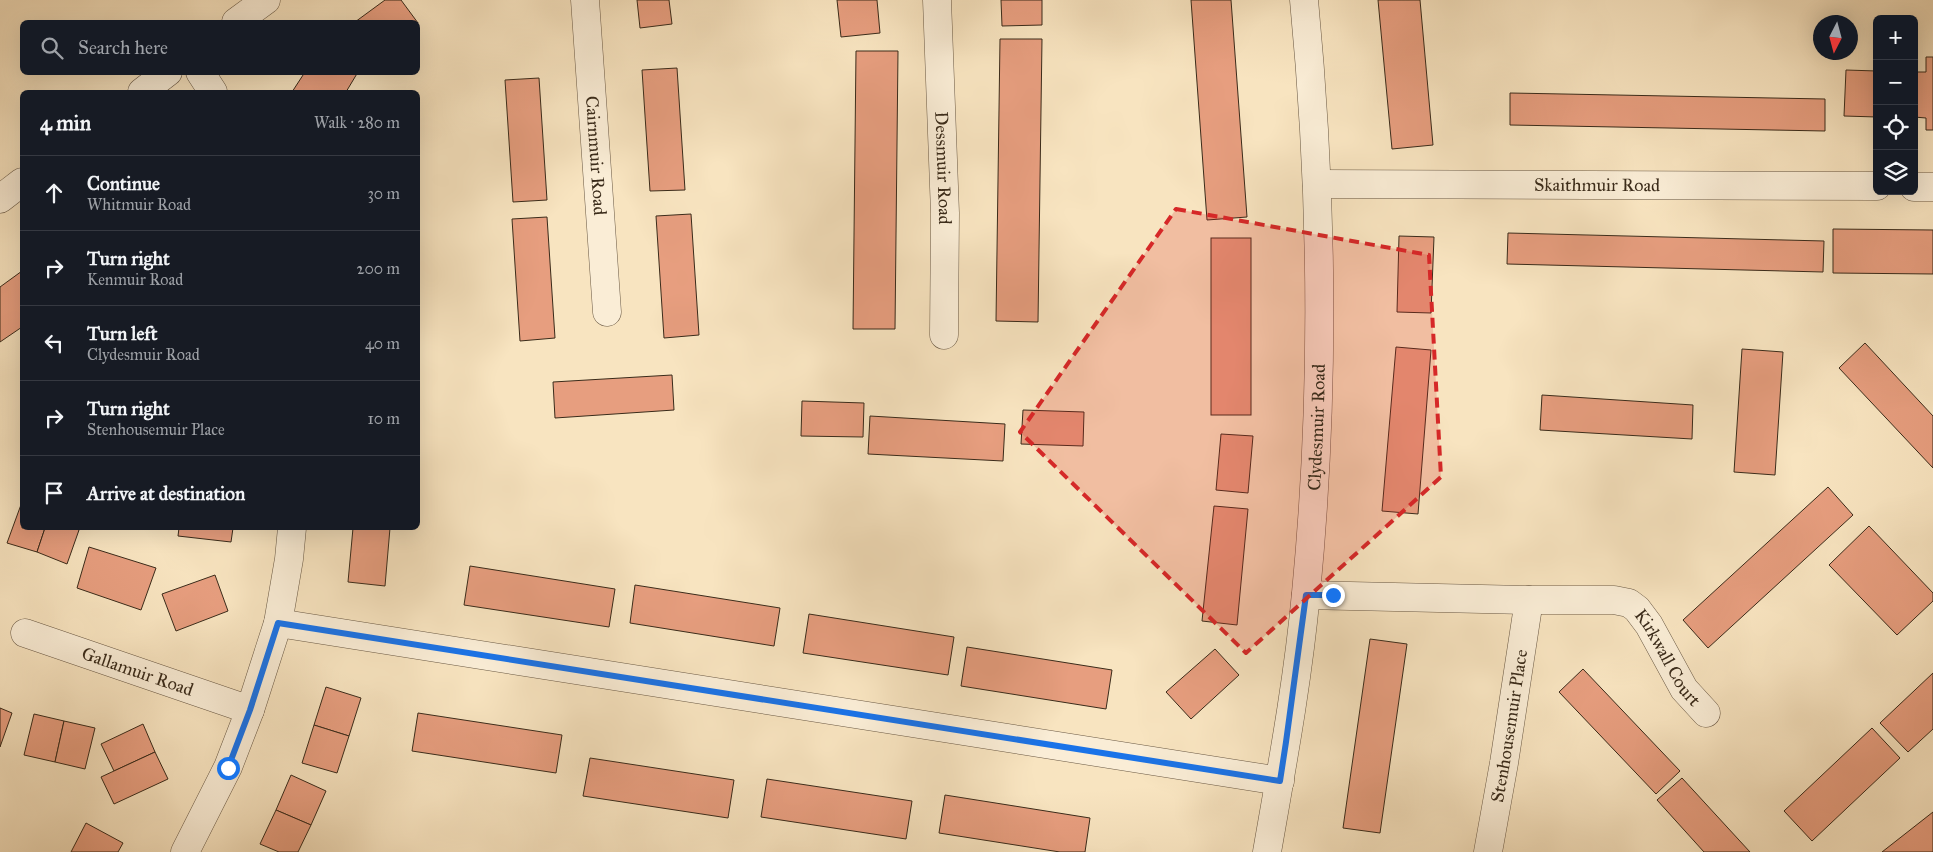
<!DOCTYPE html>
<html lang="en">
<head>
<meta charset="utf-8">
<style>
	body { margin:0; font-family:"IM FELL Great Primer",serif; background:#20242c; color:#f1f3f6 }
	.controls { position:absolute; right:15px; top:15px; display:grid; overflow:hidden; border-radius:8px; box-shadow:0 5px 20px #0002 }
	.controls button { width:45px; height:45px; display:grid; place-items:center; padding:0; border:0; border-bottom:1px solid #363941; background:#171b24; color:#f1f3f6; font:25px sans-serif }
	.compass { position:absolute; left:1813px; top:15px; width:45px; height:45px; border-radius:50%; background:#171b24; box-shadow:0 5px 20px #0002; rotate:186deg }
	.stop { position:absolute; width:15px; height:15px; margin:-11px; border:4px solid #1a73e8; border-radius:50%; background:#fff }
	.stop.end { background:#1a73e8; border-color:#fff; box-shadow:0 1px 5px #0008 }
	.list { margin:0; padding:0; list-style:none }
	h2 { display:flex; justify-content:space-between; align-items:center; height:65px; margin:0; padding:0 20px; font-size:21px }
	h2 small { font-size:16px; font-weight:400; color:#9ea1a6 }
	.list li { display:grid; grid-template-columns:32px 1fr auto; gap:15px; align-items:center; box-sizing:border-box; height:75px; padding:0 20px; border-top:1px solid #363941 }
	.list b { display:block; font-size:19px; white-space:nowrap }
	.list p { margin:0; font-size:16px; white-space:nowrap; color:#9ea1a6 }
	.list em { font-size:16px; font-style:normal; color:#9ea1a6 }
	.icon { flex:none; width:28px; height:28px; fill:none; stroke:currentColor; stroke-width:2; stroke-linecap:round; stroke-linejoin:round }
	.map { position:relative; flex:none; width:1933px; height:852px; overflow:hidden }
	.search { position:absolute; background:#171b24; box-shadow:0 5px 20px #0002; left:20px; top:20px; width:400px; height:55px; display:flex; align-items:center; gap:12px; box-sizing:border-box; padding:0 18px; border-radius:8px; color:#9ea1a6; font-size:19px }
	.panel { position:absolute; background:#171b24; box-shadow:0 5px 20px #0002; left:20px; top:90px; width:400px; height:440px; border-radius:8px }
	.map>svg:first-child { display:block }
	.building { fill:#e79e7f; stroke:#3a2b1a }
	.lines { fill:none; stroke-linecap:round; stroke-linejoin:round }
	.minor-casing { stroke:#6a5944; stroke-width:29 }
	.minor { stroke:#faedd6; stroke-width:28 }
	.route { stroke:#1a73e8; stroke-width:6 }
	.marked { fill:#d62828; fill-opacity:0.2; stroke:#d62828; stroke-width:4; stroke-dasharray:10 6; stroke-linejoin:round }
	.labels { text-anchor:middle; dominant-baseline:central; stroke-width:4.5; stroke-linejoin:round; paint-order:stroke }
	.street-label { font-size:18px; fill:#3a2b1a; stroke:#faedd6 }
</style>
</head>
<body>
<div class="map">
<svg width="1933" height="852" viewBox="0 0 1933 852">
	<rect width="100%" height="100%" fill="#f8e4c0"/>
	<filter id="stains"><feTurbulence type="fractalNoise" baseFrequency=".004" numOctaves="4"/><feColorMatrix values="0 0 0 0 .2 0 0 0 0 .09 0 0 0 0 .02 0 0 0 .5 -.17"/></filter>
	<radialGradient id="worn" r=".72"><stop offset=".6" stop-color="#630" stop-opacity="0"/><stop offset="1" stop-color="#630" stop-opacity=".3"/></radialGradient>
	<!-- building -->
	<g class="building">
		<path d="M385 0H401L418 23 355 22Z"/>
		<path d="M637 0H669L672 24 640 28Z"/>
		<path d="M837 0H877L880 33 841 37Z"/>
		<path d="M1001 0H1042V25L1002 26Z"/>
		<path d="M1191 0H1231L1247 217 1207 220Z"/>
		<path d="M1378 0H1420L1433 145 1392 149Z"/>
		<path d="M1000 39H1042L1038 322 996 321Z"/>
		<path d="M856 51H898L895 329H853Z"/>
		<path d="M1926 57H1933V130H1926V118L1914 117V72H1926Z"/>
		<path d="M677 68 685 190 650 191 642 70Z"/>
		<path d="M1846 70 1877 71V117L1844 116Z"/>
		<path d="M305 72H358L346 92H292Z"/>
		<path d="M539 78 547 200 513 202 505 80Z"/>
		<path d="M1510 93 1825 99V131L1510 125Z"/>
		<path d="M691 214 699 335 664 338 656 216Z"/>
		<path d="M547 217 555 338 520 341 512 219Z"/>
		<path d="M1833 229 1933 230V274L1833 273Z"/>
		<path d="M1508 233 1824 241 1823 272 1507 264Z"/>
		<path d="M1399 236 1434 237 1431 313 1397 312Z"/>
		<rect x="1211" y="238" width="40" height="177"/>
		<path d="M22 271V327L0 342V287Z"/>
		<path d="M1865 343 1933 416V468L1839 368Z"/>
		<path d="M1396 347 1431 350 1418 514 1382 511Z"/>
		<path d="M1742 349 1783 352 1775 475 1734 472Z"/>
		<path d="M672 375 674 410 555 418 553 382Z"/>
		<path d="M1542 395 1693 405 1692 439 1540 430Z"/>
		<path d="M802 401 864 403 863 437 801 436Z"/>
		<path d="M1023 410 1084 412 1083 446 1021 444Z"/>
		<path d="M870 416 1005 424 1003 461 868 454Z"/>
		<path d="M1221 434 1253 436 1248 493 1216 490Z"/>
		<path d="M1828 487 1853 515 1708 648 1683 620Z"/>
		<path d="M22 502V528H45L37 552 7 543Z"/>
		<path d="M1214 506 1248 509 1237 625 1202 621Z"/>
		<path d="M1869 526 1933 593V601L1897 635 1829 565Z"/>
		<path d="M45 528H73L79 530 67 564 37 552Z"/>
		<path d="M179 528H233L231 542 178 536Z"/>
		<path d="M353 528H390L385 586 348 582Z"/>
		<path d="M89 547 156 568 141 610 77 588Z"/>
		<path d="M470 566 615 589 609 627 464 605Z"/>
		<path d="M215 575 228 611 176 631 162 594Z"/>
		<path d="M635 585 780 608 774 646 630 623Z"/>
		<path d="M809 614 954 637 948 675 803 653Z"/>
		<path d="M1370 639 1407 644 1380 833 1343 828Z"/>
		<path d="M967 647 1112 670 1106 709 961 686Z"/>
		<path d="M1215 649 1239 675 1191 719 1166 692Z"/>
		<path d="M1583 669 1680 771 1656 794 1559 692Z"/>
		<path d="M1933 673V729L1908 752 1880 723Z"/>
		<path d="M326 687 361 698 349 736 314 725Z"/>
		<path d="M0 708 12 713 0 747Z"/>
		<path d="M418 713 562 735 556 773 412 751Z"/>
		<path d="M34 714 64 721 55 762 24 755Z"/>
		<path d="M64 721 95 728 85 769 55 762Z"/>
		<path d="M143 724 155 752 114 771 101 744Z"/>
		<path d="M314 725 349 736 337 773 302 763Z"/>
		<path d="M1872 728 1900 758 1812 841 1784 811Z"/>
		<path d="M155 752 168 779 114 804 101 777Z"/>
		<path d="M590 758 734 780 728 818 583 796Z"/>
		<path d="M291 775 326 791 311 825 276 810Z"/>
		<path d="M1682 778 1750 852H1704L1657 800Z"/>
		<path d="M767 779 912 801 906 839 761 817Z"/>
		<path d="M945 795 1090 818 1085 852H1060L939 833Z"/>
		<path d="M276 810 311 825 298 852H279L260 844Z"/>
		<path d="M1933 812V852H1882Z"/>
		<path d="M86 823 123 843 118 852H71Z"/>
	</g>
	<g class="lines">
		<defs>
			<g id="minor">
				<path id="s1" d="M585 0 607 312"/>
				<path id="s2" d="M937 0 945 213 944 335"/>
				<path d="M236 22 266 0"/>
				<path d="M200 72 213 92"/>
				<path d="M142 92 168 72"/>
				<path id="s3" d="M1317 184 1877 186"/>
				<path d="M1914 187H1933"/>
				<path d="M0 199 22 182"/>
				<path id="s4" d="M1306 595 1529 600H1614L1629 603 1637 609 1649 625 1684 689 1706 713"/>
				<path d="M278 623 1280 781"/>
				<path id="s5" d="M25 633 250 710"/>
				<path d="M185 852 228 767 250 710 278 623 289 559 292 528"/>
				<path id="s6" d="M1267 852C1282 766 1298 680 1306 593 1325 396 1323 197 1304 0"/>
				<path id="s7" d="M1488 852 1504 763 1529 600"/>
			</g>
		</defs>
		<!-- minor casing -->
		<use href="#minor" class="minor-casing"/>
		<!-- minor -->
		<use href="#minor" class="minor"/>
	</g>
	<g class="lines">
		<!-- route -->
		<path class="route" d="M228 768 250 710 278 623 1280 781 1286 742 1306 595H1333"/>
	</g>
	<!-- marked area -->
	<path class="marked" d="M1176 209 1429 255 1441 477 1246 653 1020 432Z"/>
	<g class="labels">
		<!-- street labels -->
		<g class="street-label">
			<text stroke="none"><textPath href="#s1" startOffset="156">Cairnmuir Road</textPath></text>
			<text stroke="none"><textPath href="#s2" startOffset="168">Dessmuir Road</textPath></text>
			<text stroke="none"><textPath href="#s3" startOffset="280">Skaithmuir Road</textPath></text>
			<text stroke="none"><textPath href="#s6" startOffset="428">Clydesmuir Road</textPath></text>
			<text stroke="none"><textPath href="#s4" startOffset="391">Kirkwall Court</textPath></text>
			<text stroke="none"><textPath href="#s5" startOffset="119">Gallamuir Road</textPath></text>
			<text stroke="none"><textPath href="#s7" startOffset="128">Stenhousemuir Place</textPath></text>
		</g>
	</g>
	<rect width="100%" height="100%" filter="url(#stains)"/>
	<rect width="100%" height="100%" fill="url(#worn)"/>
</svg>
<div class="controls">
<button>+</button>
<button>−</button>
<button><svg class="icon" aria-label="locate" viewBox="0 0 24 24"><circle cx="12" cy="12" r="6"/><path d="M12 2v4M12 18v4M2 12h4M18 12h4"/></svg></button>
<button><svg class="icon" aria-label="layers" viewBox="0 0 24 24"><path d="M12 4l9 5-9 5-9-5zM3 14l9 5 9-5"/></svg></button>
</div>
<svg class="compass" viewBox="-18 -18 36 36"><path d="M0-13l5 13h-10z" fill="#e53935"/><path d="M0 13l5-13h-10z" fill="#9ea1a6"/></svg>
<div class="stop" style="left:228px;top:768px"></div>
<div class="stop end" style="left:1333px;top:595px"></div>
<div class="search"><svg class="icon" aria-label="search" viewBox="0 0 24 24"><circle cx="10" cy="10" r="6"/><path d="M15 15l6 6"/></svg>Search here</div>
<section class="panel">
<h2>4 min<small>Walk · 280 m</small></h2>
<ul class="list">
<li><svg class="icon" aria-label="ahead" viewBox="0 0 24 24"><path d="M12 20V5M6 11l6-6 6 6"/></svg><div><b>Continue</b><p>Whitmuir Road</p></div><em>30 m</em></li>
<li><svg class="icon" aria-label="right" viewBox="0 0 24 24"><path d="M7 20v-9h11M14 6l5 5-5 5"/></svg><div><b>Turn right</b><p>Kenmuir Road</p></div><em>200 m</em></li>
<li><svg class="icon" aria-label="left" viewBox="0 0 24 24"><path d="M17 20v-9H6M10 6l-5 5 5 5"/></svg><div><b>Turn left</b><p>Clydesmuir Road</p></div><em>40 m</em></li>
<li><svg class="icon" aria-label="right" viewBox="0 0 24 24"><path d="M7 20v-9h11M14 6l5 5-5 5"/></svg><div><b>Turn right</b><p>Stenhousemuir Place</p></div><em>10 m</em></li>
<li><svg class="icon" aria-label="arrive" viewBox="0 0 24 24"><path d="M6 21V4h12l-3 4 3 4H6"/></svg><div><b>Arrive at destination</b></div></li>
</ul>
</section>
</div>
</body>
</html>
